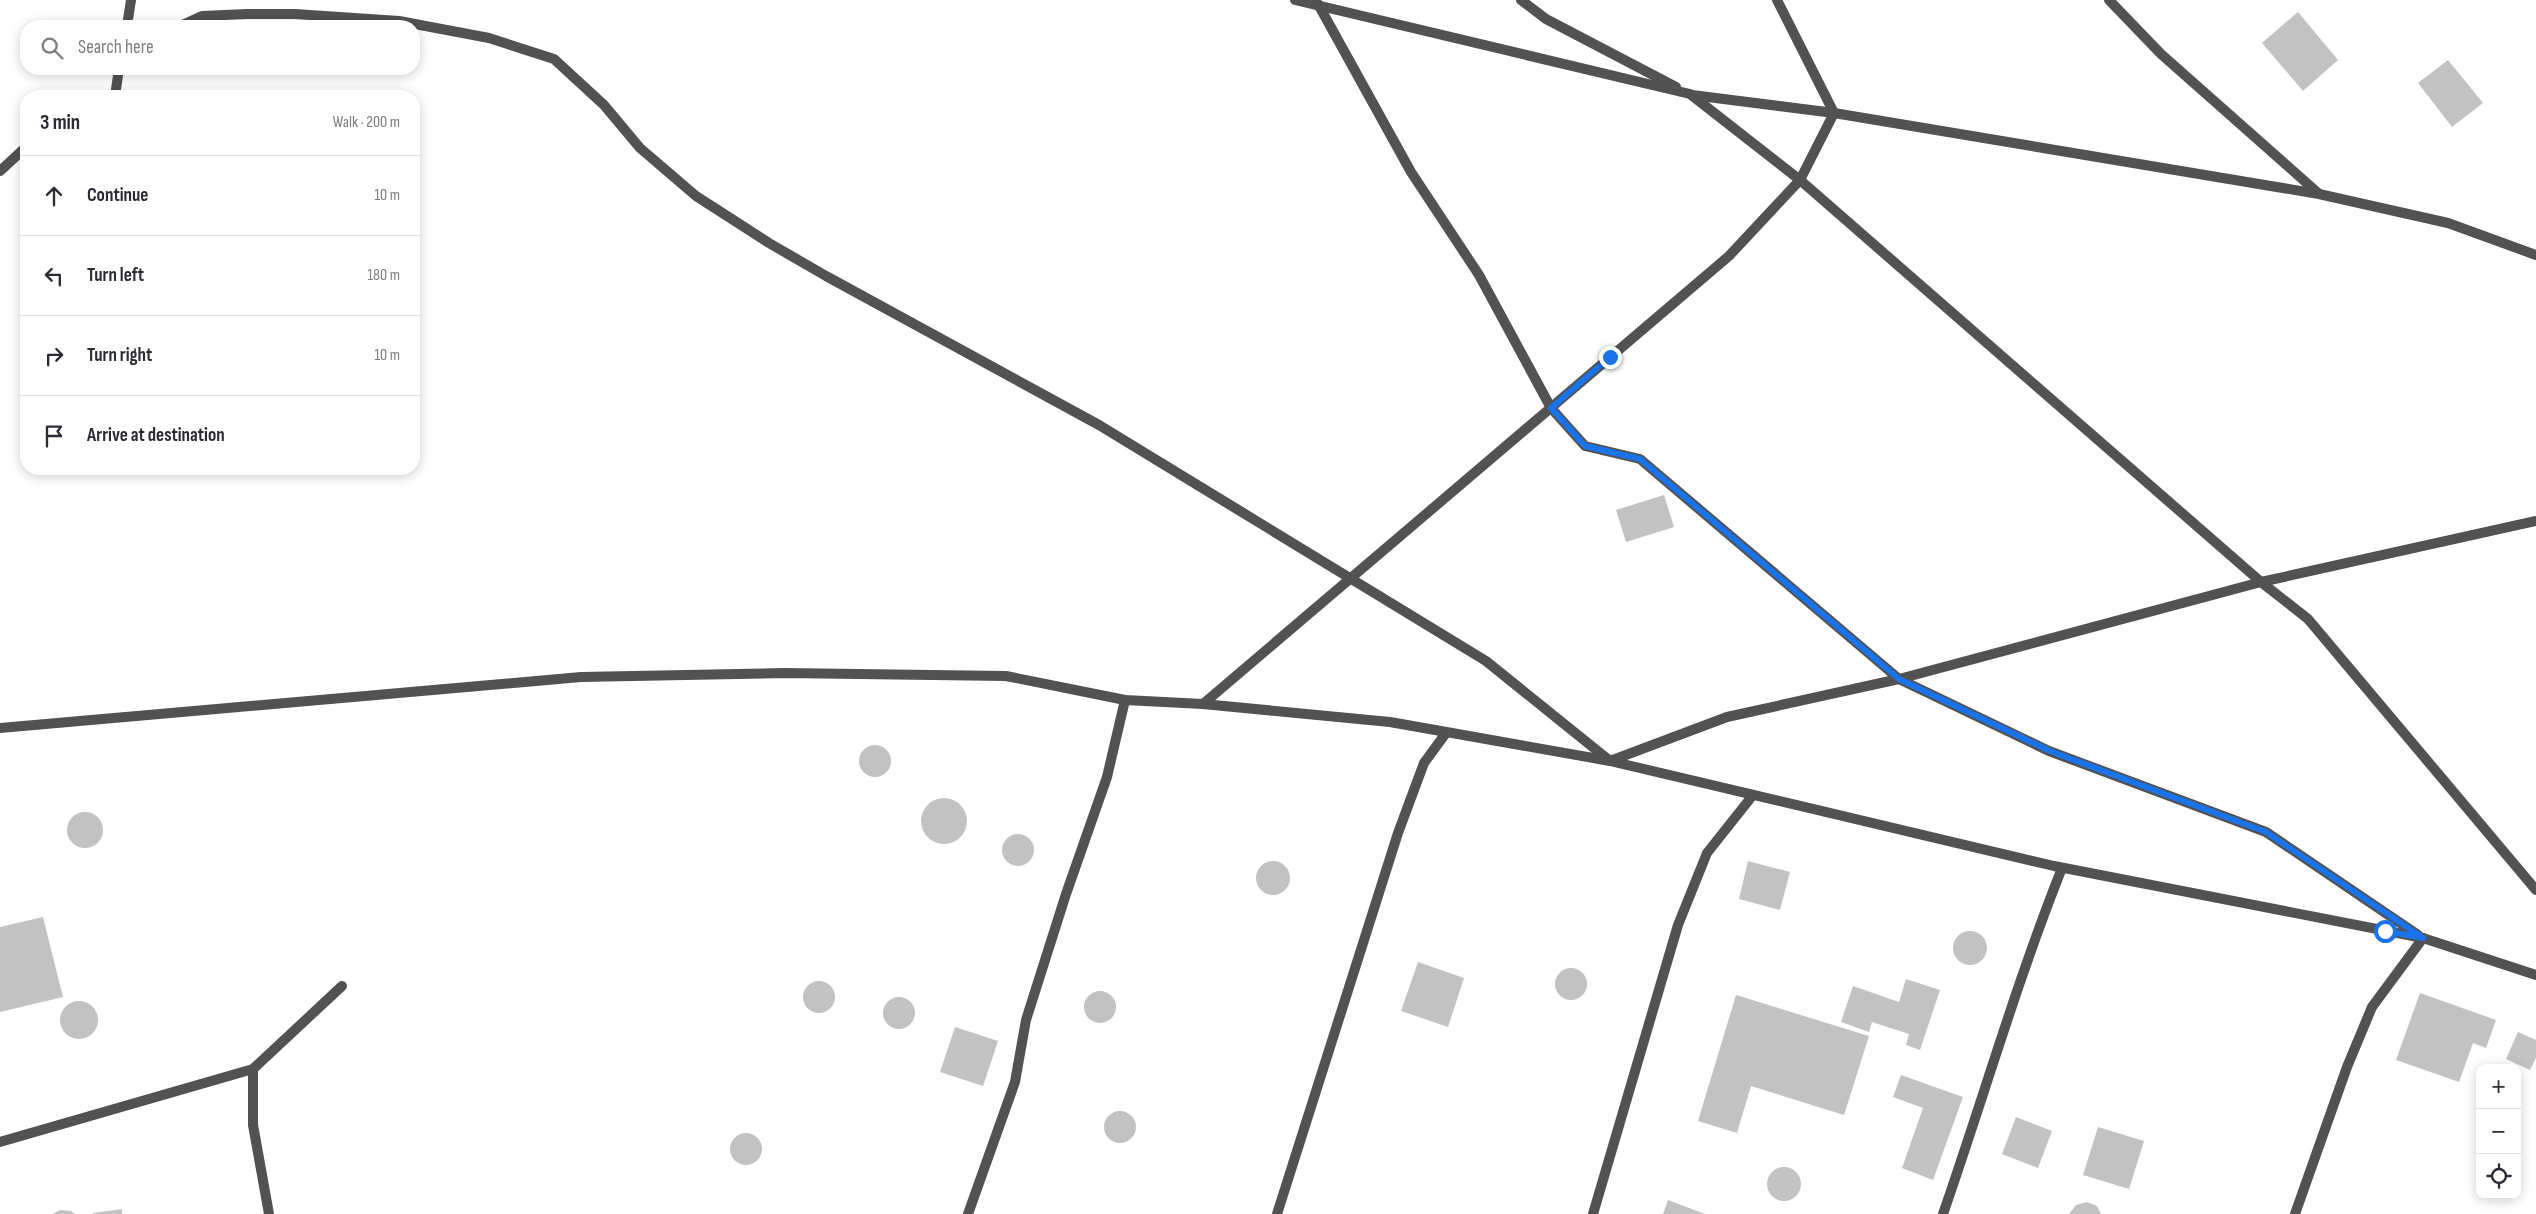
<!DOCTYPE html>
<html lang="en">
<head>
<meta charset="utf-8">
<style>
	body { margin:0; font-family:"Sofia Sans Condensed",sans-serif; background:#f2f2f3; color:#2b2b33 }
	.controls { position:absolute; right:15px; bottom:15px; display:grid; overflow:hidden; border-radius:10px; box-shadow:0 2px 12px #0003 }
	.controls button { width:45px; height:45px; display:grid; place-items:center; padding:0; border:0; border-bottom:1px solid #e1e1e2; background:#fff; color:#2b2b33; font:25px sans-serif }
	.stop { position:absolute; width:15px; height:15px; margin:-11px; border:4px solid #1a73e8; border-radius:50%; background:#fff }
	.stop.end { background:#1a73e8; border-color:#fff; box-shadow:0 1px 5px #0008 }
	.list { margin:0; padding:0; list-style:none }
	h2 { display:flex; justify-content:space-between; align-items:center; height:65px; margin:0; padding:0 20px; font-size:21px }
	h2 small { font-size:16px; font-weight:400; color:#7c7c81 }
	.list li { display:grid; grid-template-columns:32px 1fr auto; gap:15px; align-items:center; box-sizing:border-box; height:80px; padding:0 20px; border-top:1px solid #e1e1e2 }
	.list b { display:block; font-size:19px; white-space:nowrap }
	.list em { font-size:16px; font-style:normal; color:#7c7c81 }
	.icon { flex:none; width:28px; height:28px; fill:none; stroke:currentColor; stroke-width:2; stroke-linecap:round; stroke-linejoin:round }
	.map { position:relative; flex:none; width:2536px; height:1214px; overflow:hidden }
	.search { position:absolute; background:#fff; box-shadow:0 2px 12px #0003; left:20px; top:20px; width:400px; height:55px; display:flex; align-items:center; gap:12px; box-sizing:border-box; padding:0 18px; border-radius:20px; color:#7c7c81; font-size:19px }
	.panel { position:absolute; background:#fff; box-shadow:0 2px 12px #0003; left:20px; top:90px; width:400px; height:385px; border-radius:20px }
	.map>svg:first-child { display:block }
	.building { fill:#c2c2c2 }
	.lines { fill:none; stroke-linecap:round; stroke-linejoin:round }
	.minor { stroke:#525252; stroke-width:10 }
	.route { stroke:#1a73e8; stroke-width:6 }
</style>
</head>
<body>
<div class="map">
<svg width="2536" height="1214" viewBox="0 0 2536 1214">
	<rect width="100%" height="100%" fill="#fff"/>
	<!-- building -->
	<g class="building">
		<path d="M2298 12 2338 60 2303 91 2262 43Z"/>
		<path d="M2448 60 2483 103 2452 127 2418 83Z"/>
		<path d="M1664 495 1674 527 1626 542 1616 510Z"/>
		<circle cx="875" cy="761" r="16"/>
		<circle cx="944" cy="821" r="23"/>
		<circle cx="85" cy="830" r="18"/>
		<circle cx="1018" cy="850" r="16"/>
		<path d="M1748 861 1790 872 1780 910 1739 899Z"/>
		<circle cx="1273" cy="878" r="17"/>
		<path d="M43 917 63 997 0 1012V927Z"/>
		<circle cx="1970" cy="948" r="17"/>
		<path d="M1418 962 1464 978 1448 1027 1401 1011Z"/>
		<circle cx="1571" cy="984" r="16"/>
		<path d="M1906 979 1940 990 1920 1050 1906 1045 1909 1034 1872 1022 1869 1032 1841 1022 1853 986 1899 1002Z"/>
		<circle cx="819" cy="997" r="16"/>
		<circle cx="1100" cy="1007" r="16"/>
		<path d="M2420 993 2496 1020 2486 1048 2473 1043 2459 1082 2396 1060Z"/>
		<path d="M1736 995 1869 1036 1844 1115 1751 1086 1737 1133 1698 1121Z"/>
		<circle cx="899" cy="1013" r="16"/>
		<circle cx="79" cy="1020" r="19"/>
		<path d="M955 1027 998 1041 983 1086 940 1072Z"/>
		<path d="M2518 1032 2536 1040V1058L2530 1070 2506 1059Z"/>
		<path d="M1901 1075 1963 1097 1933 1180 1902 1168 1923 1108 1893 1097Z"/>
		<circle cx="1120" cy="1127" r="16"/>
		<path d="M2016 1117 2052 1131 2038 1168 2002 1154Z"/>
		<path d="M2098 1127 2144 1141 2129 1189 2083 1175Z"/>
		<circle cx="746" cy="1149" r="16"/>
		<circle cx="1784" cy="1184" r="17"/>
		<path d="M1668 1200 1705 1214H1663Z"/>
		<path d="M2087 1202 2097 1206 2101 1214H2069L2076 1205Z"/>
		<path d="M122 1209V1214H93V1213Z"/>
		<path d="M60 1210 71 1211 75 1214H52Z"/>
	</g>
	<g class="lines">
		<!-- minor -->
		<g class="minor">
			<path d="M1295 0 1690 94 1800 180 2261 582 2308 619 2536 890"/>
			<path d="M1521 0 1546 19 1676 87"/>
			<path d="M2109 0 2161 54 2318 193"/>
			<path d="M1318 4 1411 172 1479 275 1551 408 1585 446 1640 459 1899 679 2049 751 2266 832 2418 935"/>
			<path d="M127 26 131 0"/>
			<path d="M180 26 202 16 247 14H295L399 21 489 38 554 59 604 105 640 148 696 196 769 243 826 276 1099 425 1486 661 1610 761 1727 717 1899 679 2261 582 2536 521"/>
			<path d="M1692 95 1834 113 2319 194 2448 223 2536 255"/>
			<path d="M115 96 119 69"/>
			<path d="M0 171 26 147"/>
			<path d="M1203 704 1729 256 1800 180 1834 113 1777 0"/>
			<path d="M0 728 581 677 784 673 1006 676 1125 700 1203 704 1390 722 1610 761 2054 866 2423 938"/>
			<path d="M253 1069V1125L269 1214"/>
			<path d="M0 1142 253 1069 342 986"/>
			<path d="M968 1214 1015 1082 1026 1020 1066 894 1107 777 1125 700"/>
			<path d="M1277 1214 1398 833 1424 763 1446 733"/>
			<path d="M1593 1214 1678 925 1707 853 1753 795"/>
			<path d="M1943 1214C1983 1099 2017 981 2062 868"/>
			<path d="M2295 1214 2347 1067 2372 1007 2423 938 2536 975"/>
		</g>
	</g>
	<g class="lines">
		<!-- route -->
		<path class="route" d="M1610 357 1551 408 1585 446 1640 459 1899 679 2050 751 2266 832 2423 938 2385 931"/>
	</g>
</svg>
<div class="controls">
<button>+</button>
<button>−</button>
<button><svg class="icon" aria-label="locate" viewBox="0 0 24 24"><circle cx="12" cy="12" r="6"/><path d="M12 2v4M12 18v4M2 12h4M18 12h4"/></svg></button>
</div>
<div class="stop" style="left:2385px;top:931px"></div>
<div class="stop end" style="left:1610px;top:357px"></div>
<div class="search"><svg class="icon" aria-label="search" viewBox="0 0 24 24"><circle cx="10" cy="10" r="6"/><path d="M15 15l6 6"/></svg>Search here</div>
<section class="panel">
<h2>3 min<small>Walk · 200 m</small></h2>
<ul class="list">
<li><svg class="icon" aria-label="ahead" viewBox="0 0 24 24"><path d="M12 20V5M6 11l6-6 6 6"/></svg><div><b>Continue</b></div><em>10 m</em></li>
<li><svg class="icon" aria-label="left" viewBox="0 0 24 24"><path d="M17 20v-9H6M10 6l-5 5 5 5"/></svg><div><b>Turn left</b></div><em>180 m</em></li>
<li><svg class="icon" aria-label="right" viewBox="0 0 24 24"><path d="M7 20v-9h11M14 6l5 5-5 5"/></svg><div><b>Turn right</b></div><em>10 m</em></li>
<li><svg class="icon" aria-label="arrive" viewBox="0 0 24 24"><path d="M6 21V4h12l-3 4 3 4H6"/></svg><div><b>Arrive at destination</b></div></li>
</ul>
</section>
</div>
</body>
</html>
